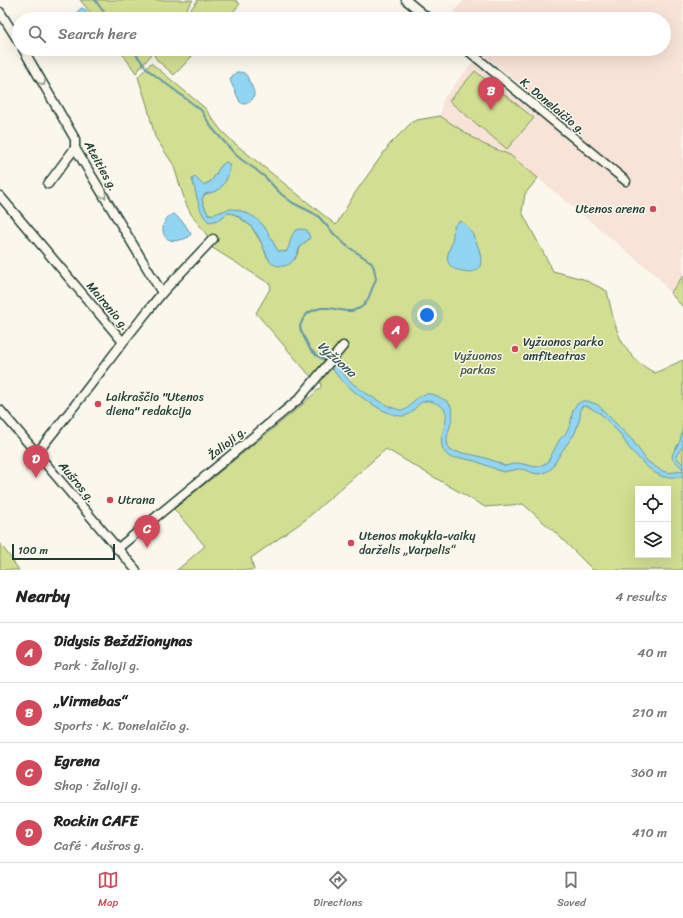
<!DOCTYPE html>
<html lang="en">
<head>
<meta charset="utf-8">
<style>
	body { margin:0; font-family:Sriracha,sans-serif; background:#f2f2f2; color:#222 }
	.controls { position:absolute; right:12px; bottom:12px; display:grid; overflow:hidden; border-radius:0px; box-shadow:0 4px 16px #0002 }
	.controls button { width:36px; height:36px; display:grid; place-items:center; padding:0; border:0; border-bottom:1px solid #e0e0e0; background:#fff; color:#222; font:20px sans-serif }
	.scale { position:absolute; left:12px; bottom:10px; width:103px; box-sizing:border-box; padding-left:4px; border:2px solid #1f3d34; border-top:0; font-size:11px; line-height:14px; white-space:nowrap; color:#1f3d34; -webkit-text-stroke:3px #fbf7ec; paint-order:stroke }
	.you { position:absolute; left:427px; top:315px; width:14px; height:14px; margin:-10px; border:3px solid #fff; border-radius:50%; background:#1a73e8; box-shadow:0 0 0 6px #1a73e833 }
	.badge { display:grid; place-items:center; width:26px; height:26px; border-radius:50%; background:#d1495b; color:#fff; font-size:13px; font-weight:700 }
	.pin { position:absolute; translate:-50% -33px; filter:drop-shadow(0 1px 2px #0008) }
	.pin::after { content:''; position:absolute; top:21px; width:14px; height:12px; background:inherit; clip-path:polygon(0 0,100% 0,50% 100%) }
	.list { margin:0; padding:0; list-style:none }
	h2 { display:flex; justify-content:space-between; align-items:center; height:52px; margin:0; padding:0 16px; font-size:17px }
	h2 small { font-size:13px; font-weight:400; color:#767676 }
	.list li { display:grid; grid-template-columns:26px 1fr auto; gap:12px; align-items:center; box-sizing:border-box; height:60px; padding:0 16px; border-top:1px solid #e0e0e0 }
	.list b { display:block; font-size:15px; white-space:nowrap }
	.list p { margin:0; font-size:13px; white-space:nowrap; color:#767676 }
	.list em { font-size:13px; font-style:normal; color:#767676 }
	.icon { flex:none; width:22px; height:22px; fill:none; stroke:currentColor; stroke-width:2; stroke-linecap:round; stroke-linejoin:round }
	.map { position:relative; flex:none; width:683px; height:570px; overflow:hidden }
	.search { position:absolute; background:#fff; box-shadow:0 4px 16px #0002; left:12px; right:12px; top:12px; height:44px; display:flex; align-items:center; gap:10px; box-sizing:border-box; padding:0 14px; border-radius:22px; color:#767676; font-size:15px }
	.sheet { height:292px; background:#fff }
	nav { display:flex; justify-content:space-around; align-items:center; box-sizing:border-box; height:56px; border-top:1px solid #e0e0e0; background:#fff; font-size:11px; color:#767676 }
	nav a { display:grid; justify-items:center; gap:2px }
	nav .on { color:#d1495b }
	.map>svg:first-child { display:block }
	.built { fill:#f8e3d8 }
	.green { fill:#d2de91; stroke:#788e62; fill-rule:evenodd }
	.water { fill:#92d5f3; stroke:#6498a7 }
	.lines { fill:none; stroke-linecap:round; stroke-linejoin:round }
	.stream { stroke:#6498a7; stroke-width:2 }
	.minor-casing { stroke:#1f3d34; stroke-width:11 }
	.minor { stroke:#fbf7ec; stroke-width:8 }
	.oneway { stroke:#8d9a90 }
	.poi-dot { fill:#d1495b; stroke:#fbf7ec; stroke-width:1.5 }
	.labels { text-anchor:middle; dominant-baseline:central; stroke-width:3; stroke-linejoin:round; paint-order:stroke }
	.street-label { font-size:12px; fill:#1f3d34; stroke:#fbf7ec }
	.poi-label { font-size:12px; fill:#1f3d34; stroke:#fbf7ec; text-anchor:start }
	.park-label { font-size:12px; fill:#435d47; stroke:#fbf7ec }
	.water-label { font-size:13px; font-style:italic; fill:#365b5a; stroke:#fbf7ec }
</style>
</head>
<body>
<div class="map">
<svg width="683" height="570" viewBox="0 0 683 570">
	<rect width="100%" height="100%" fill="#fbf7ec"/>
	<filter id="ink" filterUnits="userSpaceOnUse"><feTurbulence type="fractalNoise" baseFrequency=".025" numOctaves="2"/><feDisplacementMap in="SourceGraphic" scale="8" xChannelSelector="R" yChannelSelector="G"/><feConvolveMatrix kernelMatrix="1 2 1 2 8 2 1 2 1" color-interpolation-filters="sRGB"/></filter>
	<g filter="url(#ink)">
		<!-- built -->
		<path class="built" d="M464 0H683V276L670 293 663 284 659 278 510 155 483 144 440 116 443 99 473 62 552 127 560 117 476 49H664V19H448Z"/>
		<!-- green -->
		<g class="green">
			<path d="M80 0H193L179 19H96Z"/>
			<path d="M198 0H235L240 4 227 19H183Z"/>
			<path d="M119 49H156L136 73Z"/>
			<path d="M159 49H199L174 75 157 60 154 55Z"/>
			<path d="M151 63 205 108 220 129 234 143 336 225 355 193 390 144 412 122 417 120 440 116 483 144 510 155 538 178 525 194 522 212 553 271 583 279 607 291C613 317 617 346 640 363 644 367 650 370 655 373L683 360V570H593L558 535 523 504 485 507 386 449 305 520 251 558 254 570H177L205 546 174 509 302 405 321 387 320 371 312 378 256 313 271 287 270 284 211 247 209 238 191 214 186 204 173 164 155 137 147 105 138 77ZM221 166 227 178C220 190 218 191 205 194L202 199 203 204 208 214 216 215 221 212 246 213 272 241 278 251 285 252 289 248 310 238 301 246 295 259 267 257 262 244 251 226 234 214 228 213 207 220 193 179 196 178 203 185C213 182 216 175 221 166ZM638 489H668V555H638Z"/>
			<path d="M475 71 534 118 507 149 449 101Z"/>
			<path d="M683 276V307L670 293Z"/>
			<path d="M0 543 19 570H0Z"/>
		</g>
		<!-- water -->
		<g class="water">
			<path d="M82 8C87 10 91 14 92 19H77L75 17C76 13 78 10 82 8Z"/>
			<path d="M237 72C240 72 241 72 244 73 247 75 248 78 249 81 253 88 258 97 249 102 246 105 243 104 240 102L230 80 233 75Z"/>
			<path d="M226 162 229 164C231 172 225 185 218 190 214 192 209 193 205 194L202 199 203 204 208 214C217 216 223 209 232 209 239 209 255 216 260 222 267 228 273 243 278 251L286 252C293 243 288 225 307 230L310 238C307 241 303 243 300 247 298 250 297 255 295 258 289 268 278 268 270 262L258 236 251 226 241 218 234 214 228 213 218 220 209 222C199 215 196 191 192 179L195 177 203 185C218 181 214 169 226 162Z"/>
			<path d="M174 214 184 223 191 234 189 237C155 252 159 216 174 214Z"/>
			<path d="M460 221C462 222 465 224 466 225 473 232 487 261 478 269 473 273 469 272 463 271 459 270 453 270 450 265 444 258 450 250 452 242 453 237 453 232 454 227 455 224 457 223 460 221Z"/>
			<path d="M328 359C333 363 338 367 342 372 344 374 346 377 348 379 357 388 388 409 401 410 408 411 410 404 415 400 421 394 429 392 437 396 441 398 445 400 448 402 462 418 438 436 451 451 470 454 488 457 505 466L518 463 536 467 547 463 560 439 565 434 570 426 573 410 576 405 582 401H588L598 405 633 441 647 461 660 470 668 473 683 471V477H663L655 473 645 465 629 448 620 434 601 414 589 407 585 406 581 407 580 418 575 433 562 451 551 469 546 472 540 474 533 473 522 469H518L503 472 475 461 461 458H451C427 442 458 417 441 406 416 390 417 417 402 416 383 415 355 393 342 381 338 377 336 373 332 369 330 367 328 365 325 363Z"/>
			<path d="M683 426V446L676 456 677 458 683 464V469C680 465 675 462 672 458L673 453 680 441Z"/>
		</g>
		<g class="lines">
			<!-- stream -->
			<g class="stream">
				<path d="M95 0 109 19"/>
				<path d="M132 49 148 70 201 110 212 128 235 154 242 160 255 169 266 178 281 194 293 203 313 213 318 216 335 235 347 246 371 262 374 268 376 279 368 299 364 305 360 308 352 311H346L329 308H321L314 310 308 313 303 319 300 326 301 331 310 349 316 355 327 362"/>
			</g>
			<defs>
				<g id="minor">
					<path d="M406 0 429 19"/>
					<path d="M0 12 19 42"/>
					<path d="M23 49 75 139V148L162 293"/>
					<path d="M466 49 626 181"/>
					<path d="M48 184 75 148"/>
					<path d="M0 196 123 342"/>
					<path d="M0 410 136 570"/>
					<path d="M37 453 75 405 123 342 162 293 176 278 213 239"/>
					<path d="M117 549 299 399 343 346"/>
				</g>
			</defs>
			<!-- minor casing -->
			<use href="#minor" class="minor-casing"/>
			<!-- minor -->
			<use href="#minor" class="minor"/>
		</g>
		<!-- one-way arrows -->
		<defs><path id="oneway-chevron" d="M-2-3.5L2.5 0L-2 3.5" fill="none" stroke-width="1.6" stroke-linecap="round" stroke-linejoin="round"/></defs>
		<g class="oneway">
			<use href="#oneway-chevron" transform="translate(43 83) rotate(61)"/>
			<use href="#oneway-chevron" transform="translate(104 196) rotate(59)"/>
		</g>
	</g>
	<!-- markers -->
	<g class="poi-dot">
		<circle cx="653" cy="209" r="4"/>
		<circle cx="515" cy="349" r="4"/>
		<circle cx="98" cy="404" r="4"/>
		<circle cx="110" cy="500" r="4"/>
		<circle cx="351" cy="543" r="4"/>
	</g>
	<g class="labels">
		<!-- street labels -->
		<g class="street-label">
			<text transform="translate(553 106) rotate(40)">K. Donelaičio g.</text>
			<text transform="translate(101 166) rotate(61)">Ateities g.</text>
			<text transform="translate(108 306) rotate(50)">Maironio g.</text>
			<text transform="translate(227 443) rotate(-39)">Žalioji g.</text>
			<text transform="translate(77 482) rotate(50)">Aušros g.</text>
		</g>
		<!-- poi labels -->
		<g class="poi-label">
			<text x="645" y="209" text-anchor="end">Utenos arena</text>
			<text x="523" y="342">Vyžuonos parko<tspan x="523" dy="14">amfiteatras</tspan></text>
			<text x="106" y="397">Laikraščio "Utenos<tspan x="106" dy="14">diena" redakcija</tspan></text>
			<text x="118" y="500">Utrana</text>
			<text x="359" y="536">Utenos mokykla-vaikų<tspan x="359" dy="14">darželis „Varpelis“</tspan></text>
		</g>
		<!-- park labels -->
		<g class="park-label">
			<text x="478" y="356">Vyžuonos<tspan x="478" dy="14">parkas</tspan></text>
		</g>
		<!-- water labels -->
		<g class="water-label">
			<text transform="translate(337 359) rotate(42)">Vyžuona</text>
		</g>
	</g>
</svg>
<div class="controls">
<button><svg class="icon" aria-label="locate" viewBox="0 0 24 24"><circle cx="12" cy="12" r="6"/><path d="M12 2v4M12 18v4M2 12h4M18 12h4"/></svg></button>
<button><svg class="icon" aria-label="layers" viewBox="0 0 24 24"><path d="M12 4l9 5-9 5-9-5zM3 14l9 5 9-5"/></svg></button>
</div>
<div class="scale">100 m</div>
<div class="you"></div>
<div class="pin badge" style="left:396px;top:349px">A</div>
<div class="pin badge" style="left:491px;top:110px">B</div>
<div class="pin badge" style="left:147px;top:548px">C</div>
<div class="pin badge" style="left:36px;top:478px">D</div>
<div class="search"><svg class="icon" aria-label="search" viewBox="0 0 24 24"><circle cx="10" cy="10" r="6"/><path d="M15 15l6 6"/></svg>Search here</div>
</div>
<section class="sheet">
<h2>Nearby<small>4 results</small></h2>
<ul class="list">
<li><span class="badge">A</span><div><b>Didysis Beždžionynas</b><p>Park · Žalioji g.</p></div><em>40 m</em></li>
<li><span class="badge">B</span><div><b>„Virmebas“</b><p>Sports · K. Donelaičio g.</p></div><em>210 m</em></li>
<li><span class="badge">C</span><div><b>Egrena</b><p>Shop · Žalioji g.</p></div><em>360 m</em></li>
<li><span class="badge">D</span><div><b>Rockin CAFE</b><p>Café · Aušros g.</p></div><em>410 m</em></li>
</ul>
</section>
<nav>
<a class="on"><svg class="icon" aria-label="map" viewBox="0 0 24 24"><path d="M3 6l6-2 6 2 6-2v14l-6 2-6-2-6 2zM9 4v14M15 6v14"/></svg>Map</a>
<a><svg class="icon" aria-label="directions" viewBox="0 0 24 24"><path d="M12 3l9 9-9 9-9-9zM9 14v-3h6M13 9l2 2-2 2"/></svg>Directions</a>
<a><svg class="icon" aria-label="saved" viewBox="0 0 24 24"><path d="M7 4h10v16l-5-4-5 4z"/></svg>Saved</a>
</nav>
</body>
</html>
